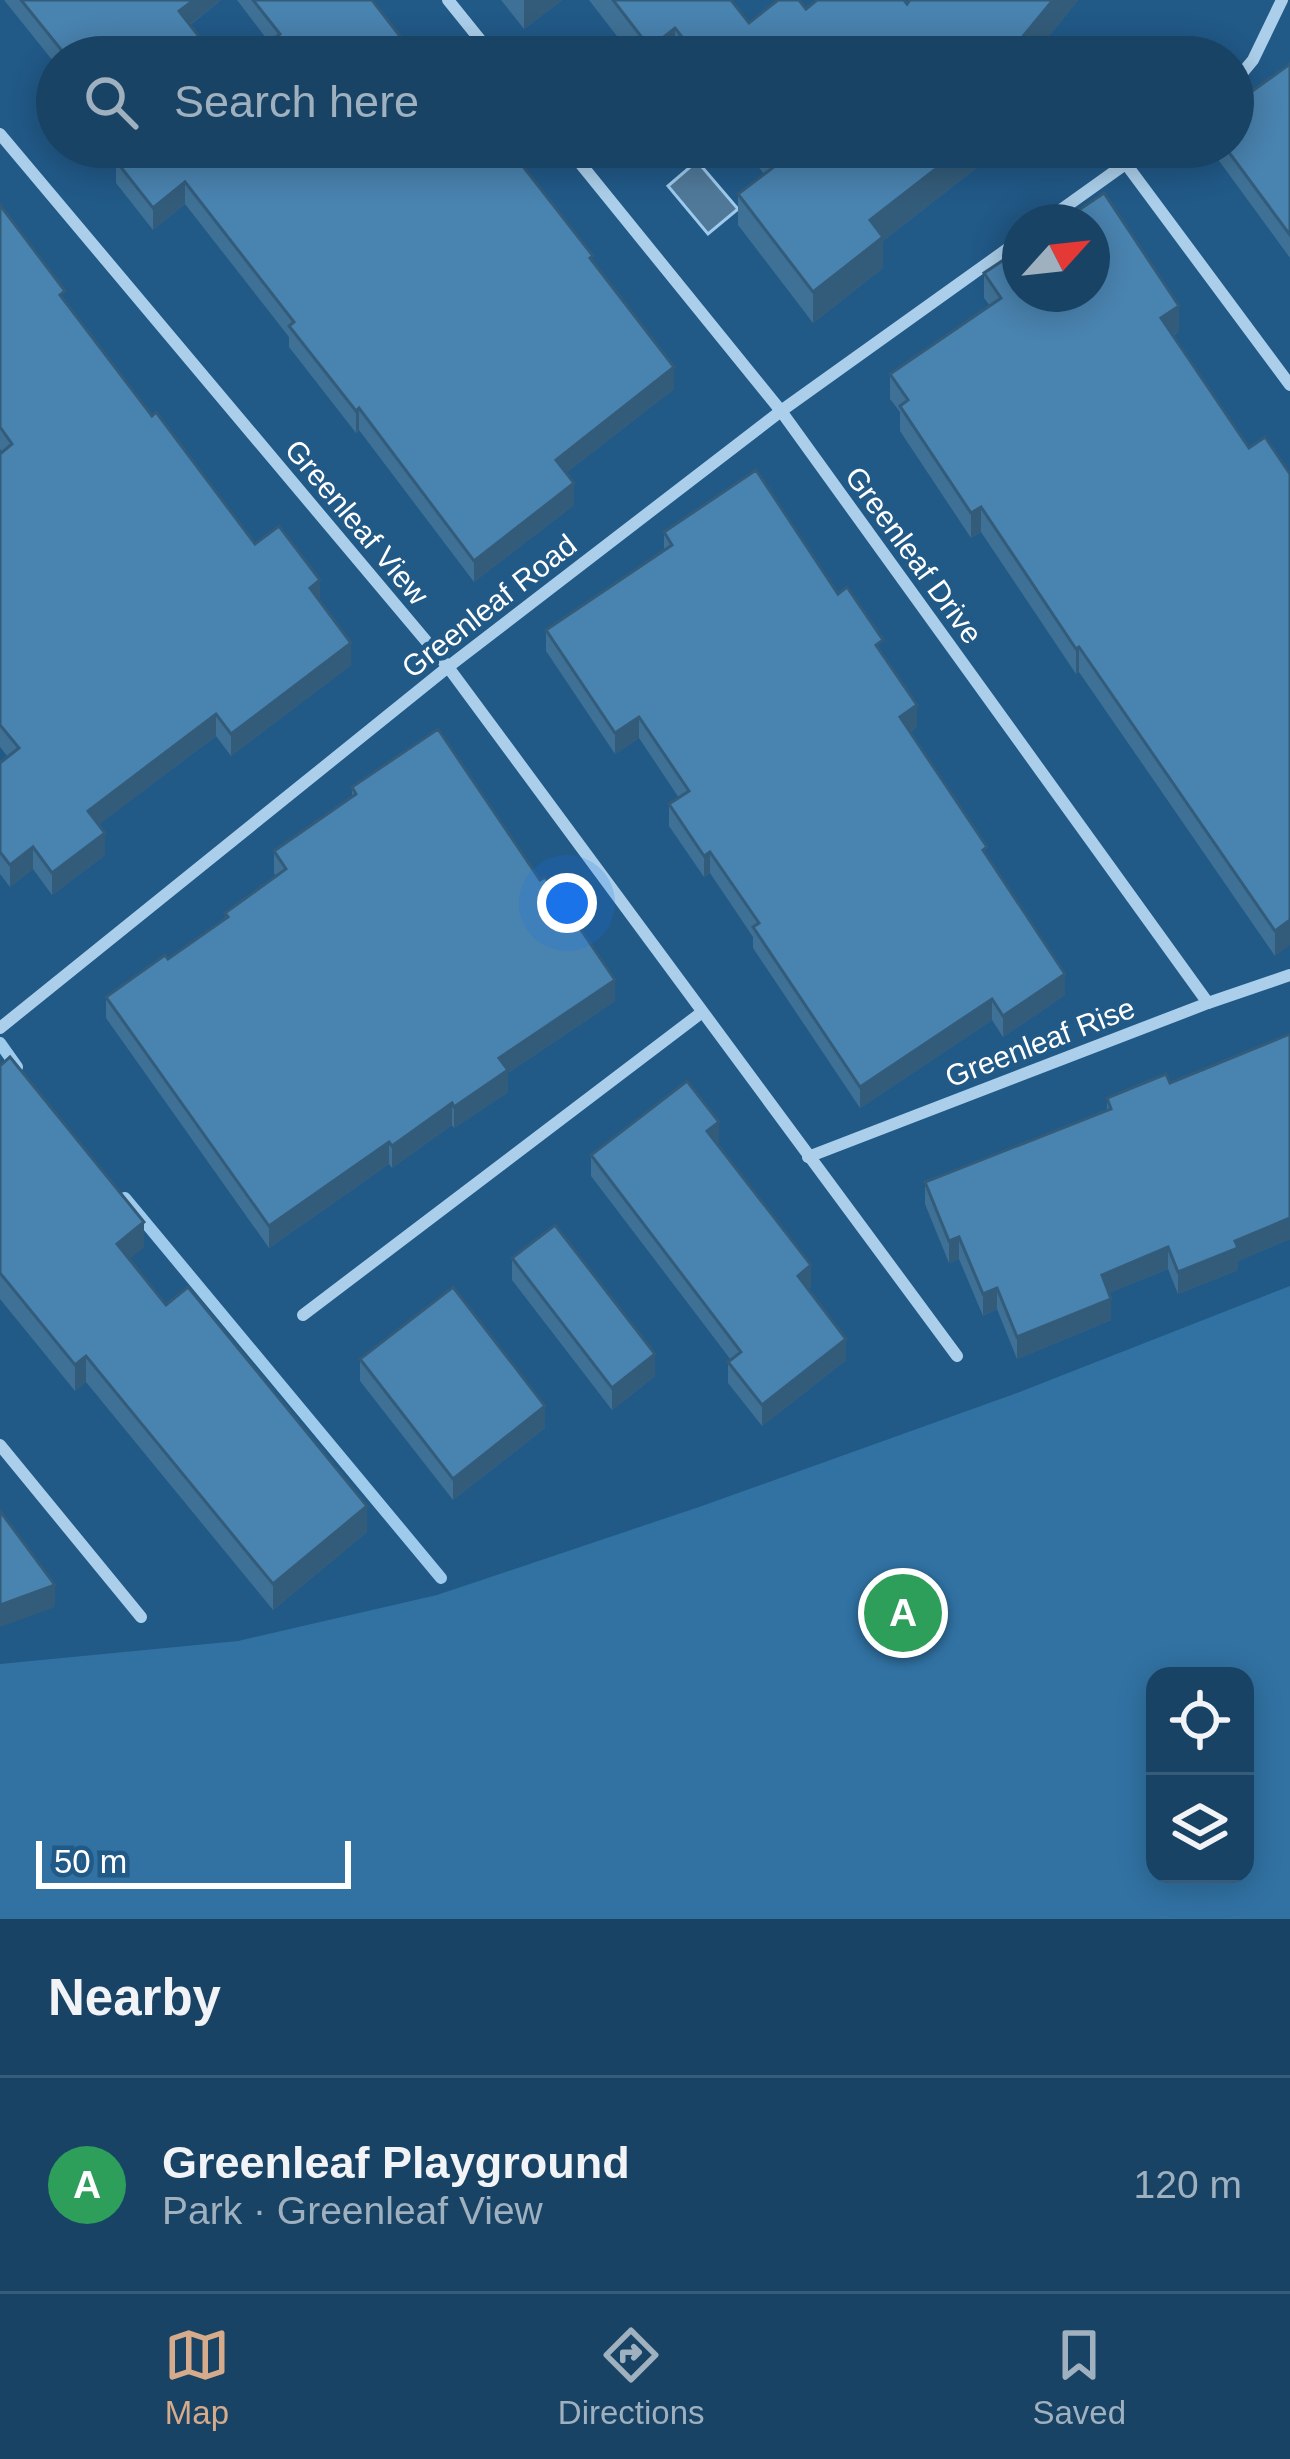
<!DOCTYPE html>
<html lang="en">
<head>
<meta charset="utf-8">
<style>
	body { margin:0; font-family:Arial,sans-serif; background:#224a6b; color:#f1f3f6 }
	.controls { position:absolute; right:36px; bottom:36px; display:grid; overflow:hidden; border-radius:24px; box-shadow:0 6px 30px #0003 }
	.controls button { width:108px; height:108px; display:grid; place-items:center; padding:0; border:0; border-bottom:3px solid #375c79; background:#194365; color:#f1f3f6; font:60px sans-serif }
	.compass { position:absolute; left:1002px; top:204px; width:108px; height:108px; border-radius:50%; background:#194365; box-shadow:0 6px 30px #0003; rotate:63deg }
	.scale { position:absolute; left:36px; bottom:30px; width:315px; box-sizing:border-box; padding-left:12px; border:6px solid #fff; border-top:0; font-size:33px; line-height:42px; white-space:nowrap; color:#fff; -webkit-text-stroke:9px #215987; paint-order:stroke }
	.you { position:absolute; left:567px; top:903px; width:42px; height:42px; margin:-30px; border:9px solid #fff; border-radius:50%; background:#1a73e8; box-shadow:0 0 0 18px #1a73e833 }
	.badge { display:grid; place-items:center; width:78px; height:78px; border-radius:50%; background:#d6ab8b; color:#fff; font-size:39px; font-weight:700 }
	.pin { position:absolute; translate:-50% -50%; border:6px solid #fff; box-shadow:0 3px 12px #0006 }
	.list { margin:0; padding:0; list-style:none }
	h2 { display:flex; justify-content:space-between; align-items:center; height:156px; margin:0; padding:0 48px; font-size:51px }
	h2 small { font-size:39px; font-weight:400; color:#9fb0bf }
	.list li { display:grid; grid-template-columns:78px 1fr auto; gap:36px; align-items:center; box-sizing:border-box; height:216px; padding:0 48px; border-top:3px solid #375c79 }
	.list b { display:block; font-size:45px; white-space:nowrap }
	.list p { margin:0; font-size:39px; white-space:nowrap; color:#9fb0bf }
	.list em { font-size:39px; font-style:normal; color:#9fb0bf }
	.icon { flex:none; width:66px; height:66px; fill:none; stroke:currentColor; stroke-width:2; stroke-linecap:round; stroke-linejoin:round }
	.map { position:relative; flex:none; width:1290px; height:1919px; overflow:hidden }
	.search { position:absolute; background:#194365; box-shadow:0 6px 30px #0003; left:36px; right:36px; top:36px; height:132px; display:flex; align-items:center; gap:30px; box-sizing:border-box; padding:0 42px; border-radius:66px; color:#9fb0bf; font-size:45px }
	.sheet { height:372px; background:#194365 }
	nav { display:flex; justify-content:space-around; align-items:center; box-sizing:border-box; height:168px; border-top:3px solid #375c79; background:#194365; font-size:33px; color:#9fb0bf }
	nav a { display:grid; justify-items:center; gap:6px }
	nav .on { color:#d6ab8b }
	.map>svg:first-child { display:block }
	.green { fill:#3172a3; fill-rule:evenodd }
	.water { fill:#507999; stroke:#9ecbeb; stroke-width:3 }
	.lines { fill:none; stroke-linecap:round; stroke-linejoin:round }
	.stream { stroke:#9ecbeb; stroke-width:12 }
	.minor { stroke:#abcfea; stroke-width:12 }
	.wall { fill:#3f7196 }
	.shaded-wall { fill:#335c7a }
	.building { fill:#4983af; stroke:#335c7a; stroke-width:3 }
	.labels { text-anchor:middle; dominant-baseline:central; stroke-width:10; stroke-linejoin:round; paint-order:stroke }
	.street-label { font-size:30px; fill:#fff; stroke:#215987 }
</style>
</head>
<body>
<div class="map">
<svg width="1290" height="1919" viewBox="0 0 1290 1919">
	<rect width="100%" height="100%" fill="#215987"/>
	<!-- green -->
	<path class="green" d="M1290 1286V1919H0V1664L238 1641 437 1595 699 1507 1017 1393ZM1155 1676H1245V1874H1155Z"/>
	<!-- water -->
	<path class="water" d="M697 161 738 209 708 234 668 186Z"/>
	<g class="lines">
		<!-- stream -->
		<g class="stream">
			<path d="M0 1043 17 1067"/>
			<path d="M125 1198 441 1578"/>
		</g>
		<!-- minor -->
		<g class="minor">
			<path d="M448 0 494 57"/>
			<path d="M1233 84 1253 60 1282 0"/>
			<path d="M0 134 448 667 957 1356"/>
			<path d="M567 147 781 411 1208 1003"/>
			<path d="M1126 164 1290 385"/>
			<path d="M1044 222 1149 147"/>
			<path d="M0 1028 448 667 781 411 1020 240"/>
			<path d="M808 1157 1208 1003 1290 975"/>
			<path d="M303 1315 701 1013"/>
			<path d="M0 1445 141 1617"/>
		</g>
	</g>
	<!-- wall -->
	<g class="wall">
		<path d="M4 0H221L190 25 215 57H57V66Z"/>
		<path d="M237 0H372L413 53 269 42Z"/>
		<path d="M501 0H562L524 29Z"/>
		<path d="M589 0H731L749 23 806 9 907 4 1078 0 1032 57H633Z"/>
		<path d="M1290 64V258L1209 147H1233Z"/>
		<path d="M122 147H497L593 263 674 389 566 473 574 505 474 582 359 430 356 433 289 347V337L185 204 153 230 116 183V161L126 153Z"/>
		<path d="M743 147H1003L883 241V268L813 323 738 225V194L764 174Z"/>
		<path d="M0 205 65 301 152 416 255 544 320 602 351 665 231 756 216 736 98 825 105 855 52 895 33 869 10 887 0 874V763L8 757 0 747V454L2 452 0 449Z"/>
		<path d="M984 273 1179 331 1173 336 1249 448 1290 474 1275 956 1079 672 1076 674 981 532 971 538 900 431V412L890 399V374L990 306 984 298Z"/>
		<path d="M664 532 838 594 883 655 917 727 910 732 987 857 1065 995 1003 1037 992 1020 860 1108 753 948V937L710 873 704 877 669 826V804L679 798 639 738 615 754 546 651V630L664 551Z"/>
		<path d="M352 787 615 1001 508 1073V1092L454 1128 452 1125 392 1168 389 1164 269 1248 106 1018V997L168 959 225 919V913L276 877 274 873V851L352 797Z"/>
		<path d="M1290 1034V1239L1238 1261V1270L1178 1294 1168 1269 1109 1293 1111 1320 1017 1359 997 1309 983 1316 959 1259 949 1263 925 1204V1182L1107 1110V1098L1170 1083Z"/>
		<path d="M0 1066 144 1247 129 1259 166 1305 367 1532 273 1610 86 1382 75 1391 0 1299Z"/>
		<path d="M719 1144 717 1145 811 1287 808 1289 846 1360 762 1426 728 1383V1362L731 1360 591 1176V1155Z"/>
		<path d="M512 1258 655 1376 612 1410 512 1280Z"/>
		<path d="M360 1359 545 1428 453 1500 360 1381Z"/>
	</g>
	<!-- shaded-wall -->
	<g class="shaded-wall">
		<path d="M194 0H221L179 33V11Z"/>
		<path d="M524 0H562L524 29Z"/>
		<path d="M1053 0H1078L1032 57H1006Z"/>
		<path d="M675 28V57H650V48Z"/>
		<path d="M964 147H1003L883 241V268L813 323V292L870 220Z"/>
		<path d="M185 182V204L153 230V208Z"/>
		<path d="M1179 306V331L1161 343V318Z"/>
		<path d="M674 367V389L556 481V460Z"/>
		<path d="M359 408V430L356 433V411Z"/>
		<path d="M574 483V505L474 582V561Z"/>
		<path d="M981 507V532L971 538V513Z"/>
		<path d="M320 580V602L310 588Z"/>
		<path d="M351 643V665L231 756V734Z"/>
		<path d="M1079 647V672L1076 674V649Z"/>
		<path d="M917 705V727L900 738V717Z"/>
		<path d="M216 714V736L88 833V811Z"/>
		<path d="M639 717V738L615 754V733Z"/>
		<path d="M105 833V855L52 895V873Z"/>
		<path d="M33 847V869L10 887V865Z"/>
		<path d="M710 852V873L704 877V856Z"/>
		<path d="M1290 920V945L1275 956V931Z"/>
		<path d="M1065 974V995L1003 1037V1016Z"/>
		<path d="M615 980V1001L508 1073V1092L454 1128V1107L499 1058Z"/>
		<path d="M992 999V1020L860 1108V1087Z"/>
		<path d="M452 1103V1125L392 1168V1146Z"/>
		<path d="M719 1122V1144L707 1153V1131Z"/>
		<path d="M389 1142V1164L269 1248V1226Z"/>
		<path d="M1290 1218V1239L1238 1261V1270L1178 1294V1272L1235 1241Z"/>
		<path d="M144 1222V1247L117 1270V1244Z"/>
		<path d="M959 1237V1259L949 1263V1241Z"/>
		<path d="M1168 1247V1269L1102 1296V1275Z"/>
		<path d="M811 1265V1287L798 1297V1276Z"/>
		<path d="M997 1288V1309L983 1316V1294Z"/>
		<path d="M1111 1299V1320L1017 1359V1337Z"/>
		<path d="M846 1339V1360L762 1426V1405Z"/>
		<path d="M655 1354V1376L612 1410V1388Z"/>
		<path d="M86 1356V1382L75 1391V1365Z"/>
		<path d="M545 1406V1428L453 1500V1479Z"/>
		<path d="M367 1506V1532L273 1610V1584Z"/>
		<path d="M55 1585V1607L0 1627V1605Z"/>
	</g>
	<!-- building -->
	<g class="building">
		<path d="M21 0H194L179 11 215 57H67Z"/>
		<path d="M253 0H372L413 53 420 47 427 57H251L280 34Z"/>
		<path d="M613 0H731L749 23 778 0H799L806 9 817 0H904L907 4 910 0H1053L1006 57H698L675 28 650 48Z"/>
		<path d="M1290 64V235L1225 147H1233V105Z"/>
		<path d="M134 147H497L504 156 511 151 593 256 590 258 674 367 556 460 574 483 474 561 359 408 356 411 289 326 294 322 185 182 153 208 116 161Z"/>
		<path d="M767 147H964L870 220 883 237 813 292 738 194 779 163Z"/>
		<path d="M1104 193 1179 306 1161 318 1249 448 1265 437 1290 474V920L1275 931 1079 647 1076 649 981 507 971 513 900 406 908 400 890 374 1001 298 984 273 1020 249V294H1092V222H1061Z"/>
		<path d="M0 205 65 291 60 295 152 416 156 412 255 544 279 526 320 580 310 588 351 643 231 734 216 714 88 811 105 833 52 873 33 847 10 865 0 852V763L19 748 0 725V454L12 444 0 427Z"/>
		<path d="M756 470 838 594 847 587 883 640 876 645 917 705 900 717 987 847 983 850 1065 974 1003 1016 992 999 860 1087 753 927 759 923 710 852 704 856 669 804 689 791 639 717 615 733 546 630 672 545 664 532Z"/>
		<path d="M438 729 540 880 545 877 615 980 499 1058 508 1070 454 1107 452 1103 392 1146 389 1142 269 1226 106 997 165 955 168 959 228 917 225 913 286 869 274 851 356 794 352 787Z"/>
		<path d="M1290 1034V1218L1235 1241 1238 1248 1178 1272 1168 1247 1102 1275 1111 1299 1017 1337 997 1288 983 1294 959 1237 949 1241 925 1182 1111 1109 1107 1098 1166 1074 1170 1083Z"/>
		<path d="M10 1057 144 1222 117 1244 166 1305 188 1287 367 1506 273 1584 86 1356 75 1365 0 1273V1066Z"/>
		<path d="M687 1081 719 1122 707 1131 811 1265 798 1276 846 1339 762 1405 728 1362 741 1352 591 1155Z"/>
		<path d="M555 1225 655 1354 612 1388 512 1258Z"/>
		<path d="M453 1287 545 1406 453 1479 360 1359Z"/>
		<path d="M0 1511 55 1585 0 1605Z"/>
	</g>
	<g class="labels">
		<!-- street labels -->
		<g class="street-label">
			<text transform="translate(357 522) rotate(50)">Greenleaf View</text>
			<text transform="translate(914 555) rotate(54)">Greenleaf Drive</text>
			<text transform="translate(489 606) rotate(-38)">Greenleaf Road</text>
			<text transform="translate(1040 1042) rotate(-21)">Greenleaf Rise</text>
		</g>
	</g>
</svg>
<div class="controls">
<button><svg class="icon" aria-label="locate" viewBox="0 0 24 24"><circle cx="12" cy="12" r="6"/><path d="M12 2v4M12 18v4M2 12h4M18 12h4"/></svg></button>
<button><svg class="icon" aria-label="layers" viewBox="0 0 24 24"><path d="M12 4l9 5-9 5-9-5zM3 14l9 5 9-5"/></svg></button>
</div>
<svg class="compass" viewBox="-18 -18 36 36"><path d="M0-13l5 13h-10z" fill="#e53935"/><path d="M0 13l5-13h-10z" fill="#9fb0bf"/></svg>
<div class="scale">50 m</div>
<div class="you"></div>
<div class="pin badge" style="left:903px;top:1613px;background:#2e9e5b">A</div>
<div class="search"><svg class="icon" aria-label="search" viewBox="0 0 24 24"><circle cx="10" cy="10" r="6"/><path d="M15 15l6 6"/></svg>Search here</div>
</div>
<section class="sheet">
<h2>Nearby<small></small></h2>
<ul class="list">
<li><span class="badge" style="background:#2e9e5b">A</span><div><b>Greenleaf Playground</b><p>Park · Greenleaf View</p></div><em>120 m</em></li>
</ul>
</section>
<nav>
<a class="on"><svg class="icon" aria-label="map" viewBox="0 0 24 24"><path d="M3 6l6-2 6 2 6-2v14l-6 2-6-2-6 2zM9 4v14M15 6v14"/></svg>Map</a>
<a><svg class="icon" aria-label="directions" viewBox="0 0 24 24"><path d="M12 3l9 9-9 9-9-9zM9 14v-3h6M13 9l2 2-2 2"/></svg>Directions</a>
<a><svg class="icon" aria-label="saved" viewBox="0 0 24 24"><path d="M7 4h10v16l-5-4-5 4z"/></svg>Saved</a>
</nav>
</body>
</html>
